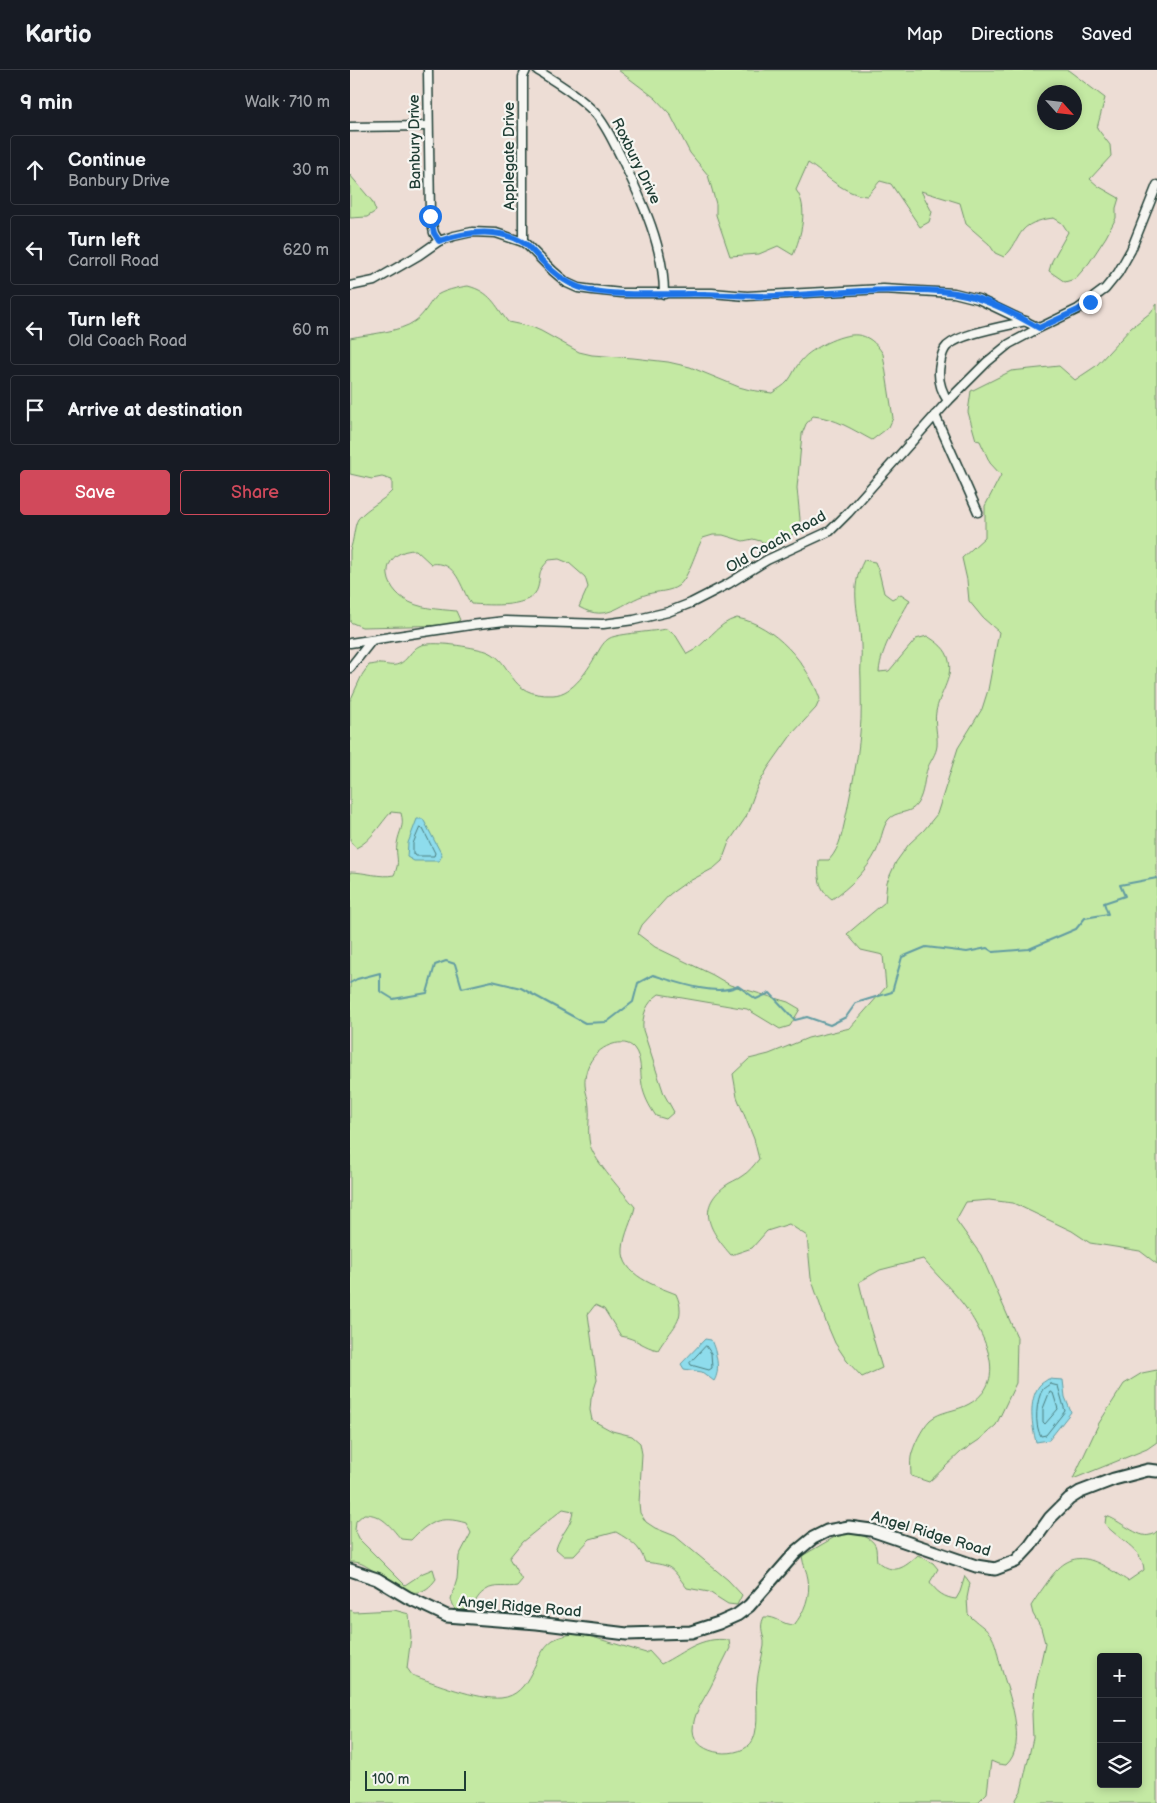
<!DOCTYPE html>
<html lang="en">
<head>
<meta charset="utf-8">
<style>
	body { margin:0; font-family:"Balsamiq Sans",sans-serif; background:#242831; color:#f1f3f6 }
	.controls { position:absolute; right:15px; bottom:15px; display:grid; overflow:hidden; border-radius:5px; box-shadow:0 2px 8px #0003 }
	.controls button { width:45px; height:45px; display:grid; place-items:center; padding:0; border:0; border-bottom:1px solid #363941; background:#171b24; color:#f1f3f6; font:25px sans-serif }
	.compass { position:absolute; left:687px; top:15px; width:45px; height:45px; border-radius:50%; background:#171b24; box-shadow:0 2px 8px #0003; rotate:117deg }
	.scale { position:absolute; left:15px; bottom:12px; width:101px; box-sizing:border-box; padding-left:5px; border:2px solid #1f3d34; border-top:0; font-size:14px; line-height:18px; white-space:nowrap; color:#1f3d34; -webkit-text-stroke:4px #f6f6f2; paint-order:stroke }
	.stop { position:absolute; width:15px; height:15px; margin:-11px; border:4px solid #1a73e8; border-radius:50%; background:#fff }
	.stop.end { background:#1a73e8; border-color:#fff; box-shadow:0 1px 5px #0008 }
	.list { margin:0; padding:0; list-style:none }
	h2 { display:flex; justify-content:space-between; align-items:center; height:65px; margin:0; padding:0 20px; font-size:21px }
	h2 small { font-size:16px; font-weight:400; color:#9ea1a6 }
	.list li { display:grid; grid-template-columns:32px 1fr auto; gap:15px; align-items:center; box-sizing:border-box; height:70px; margin:0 10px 10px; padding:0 10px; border:1px solid #363941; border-radius:5px }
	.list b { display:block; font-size:19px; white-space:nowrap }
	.list p { margin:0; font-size:16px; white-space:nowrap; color:#9ea1a6 }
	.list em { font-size:16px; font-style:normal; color:#9ea1a6 }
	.actions { display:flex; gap:10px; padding:15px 20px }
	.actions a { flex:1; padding:11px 0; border:1px solid #d1495b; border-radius:5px; text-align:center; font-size:18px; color:#d1495b }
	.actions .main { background:#d1495b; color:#fff }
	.icon { flex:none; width:28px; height:28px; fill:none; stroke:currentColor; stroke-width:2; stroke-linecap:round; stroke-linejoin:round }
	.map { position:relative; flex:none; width:807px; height:1733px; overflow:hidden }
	header { display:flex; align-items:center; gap:30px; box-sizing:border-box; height:70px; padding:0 25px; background:#171b24; border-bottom:1px solid #363941 }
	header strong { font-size:24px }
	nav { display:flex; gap:28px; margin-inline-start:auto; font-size:18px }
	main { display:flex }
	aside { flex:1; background:#171b24 }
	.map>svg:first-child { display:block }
	.green { fill:#c4e9a3; stroke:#72936c; fill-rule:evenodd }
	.water { fill:#8edcec; stroke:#629ca2 }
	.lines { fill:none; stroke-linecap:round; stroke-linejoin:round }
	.shore { stroke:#4b7d7e; stroke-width:1 }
	.stream { stroke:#629ca2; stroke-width:2 }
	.street-casing { stroke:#1f3d34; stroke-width:11 }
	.secondary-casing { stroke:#1f3d34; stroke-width:15 }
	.street { stroke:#f6f6f2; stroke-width:8 }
	.secondary { stroke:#f6f6f2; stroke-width:11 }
	.route { stroke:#1a73e8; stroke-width:6 }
	.labels { text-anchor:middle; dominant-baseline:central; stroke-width:4.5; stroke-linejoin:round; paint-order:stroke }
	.street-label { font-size:15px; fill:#1f3d34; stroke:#f6f6f2 }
</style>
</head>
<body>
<header>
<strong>Kartio</strong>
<nav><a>Map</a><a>Directions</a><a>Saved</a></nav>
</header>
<main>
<aside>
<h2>9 min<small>Walk · 710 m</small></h2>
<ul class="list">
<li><svg class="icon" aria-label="ahead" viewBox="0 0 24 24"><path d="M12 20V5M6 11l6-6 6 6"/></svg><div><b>Continue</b><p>Banbury Drive</p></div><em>30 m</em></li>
<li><svg class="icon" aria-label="left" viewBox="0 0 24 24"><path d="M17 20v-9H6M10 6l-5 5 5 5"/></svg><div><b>Turn left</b><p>Carroll Road</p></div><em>620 m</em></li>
<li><svg class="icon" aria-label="left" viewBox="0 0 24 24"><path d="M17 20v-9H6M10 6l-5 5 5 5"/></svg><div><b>Turn left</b><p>Old Coach Road</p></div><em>60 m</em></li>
<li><svg class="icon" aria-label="arrive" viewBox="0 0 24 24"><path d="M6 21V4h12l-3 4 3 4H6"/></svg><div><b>Arrive at destination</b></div></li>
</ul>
<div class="actions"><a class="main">Save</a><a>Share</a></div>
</aside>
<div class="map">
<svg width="807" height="1733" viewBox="0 0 807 1733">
	<rect width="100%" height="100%" fill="#edddd5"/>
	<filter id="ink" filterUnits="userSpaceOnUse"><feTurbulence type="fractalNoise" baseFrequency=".02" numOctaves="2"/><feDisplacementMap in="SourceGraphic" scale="10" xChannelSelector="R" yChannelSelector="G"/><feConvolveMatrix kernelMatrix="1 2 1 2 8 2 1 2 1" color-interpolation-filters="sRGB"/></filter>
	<g filter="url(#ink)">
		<!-- green -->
		<g class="green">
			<path d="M268 0H718L755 28 747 58 760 75 761 86 740 109 748 116 769 128 766 138V148L756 167 739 193 725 209 715 212 699 201 702 191 718 162 712 153 704 148C694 149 680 152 673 160 665 170 665 177 654 187L645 183 639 174 616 154 610 133 571 121 582 142 579 152 570 157 541 114 530 111 517 126C495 125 476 105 458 93L446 120C459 137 451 167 443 185L428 176 409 184 380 186 366 145V134L358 105 340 83 320 44 305 28ZM694 22H724V52H694Z"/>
			<path d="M0 105 22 131 26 141 17 147 0 148Z"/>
			<path d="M118 216C141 222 145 235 158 252L182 257 191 261 229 282 242 285 283 288 318 292 340 297 389 317 400 320 422 323C428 319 434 316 438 311 443 305 445 297 451 291 457 283 467 278 476 273 500 262 518 259 533 284L543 348 539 357 522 370C503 360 486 348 463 346L456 354 452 364 447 418 450 449 449 459 433 472 424 475 403 469 393 471 373 465H363L353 468C345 481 339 508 328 516 319 522 308 521 298 524 272 531 259 554 229 537L238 517 235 507 219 493 209 489 199 490C187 503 191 502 188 517 183 539 139 535 121 534 110 517 107 490 81 494L66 480C33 480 29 512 54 529 69 539 88 539 106 541L110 550 102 555 12 557 0 552V480C4 471 4 455 8 449 18 437 32 432 42 421V410L32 407 22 409 0 404V268C18 264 51 262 65 251 74 245 78 235 85 227 90 221 110 217 118 216Z"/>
			<path d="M807 234V1194L790 1181 740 1173 722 1161 663 1133 639 1130 616 1132 606 1150 631 1185 667 1267 666 1313 646 1355 629 1370 611 1382 579 1412 561 1406C561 1400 560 1393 561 1387 563 1376 572 1358 580 1350 590 1341 607 1341 619 1334 658 1312 636 1269 618 1241 606 1223 587 1206 573 1189L530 1200 509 1212 519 1254 532 1298 512 1307 497 1291 485 1273 476 1252 461 1208 457 1166 439 1154 417 1161 402 1178 381 1185C361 1162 345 1139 375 1116 380 1112 387 1110 392 1106 399 1102 404 1095 409 1089L404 1069 387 1027 383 1004 399 989 419 984 458 968 500 958 536 917 533 885 511 880 497 864 535 832 537 812 546 792 559 774 574 760 587 744 608 678 632 639 638 620 649 562 633 548 619 531 617 510 612 488 635 467V436L651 405 640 393 630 371 626 370 618 342 621 321 661 301 709 296 725 310 746 296 781 258 800 243Z"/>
			<path d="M514 490 525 492 529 502 534 523 542 529 551 524 560 530C548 552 531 577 529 602L539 601 566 569 577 566C587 572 597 579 599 591 603 609 589 624 586 642 584 653 588 665 587 676 586 684 581 690 578 697 573 709 575 722 567 734 560 745 546 740 538 750 532 758 531 772 526 782 517 800 499 818 482 829 468 819 468 807 469 790H479C491 777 493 758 497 741 502 715 508 689 510 663 512 645 511 627 511 610 510 598 512 587 511 575 510 544 498 520 514 490Z"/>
			<path d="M387 548C425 555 458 594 470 629L466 638 442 664 418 698 407 717 396 747 379 772 372 791 364 798 334 814 320 824 292 855 288 864 305 877 363 905 380 915 438 932 450 939 440 956 430 959 397 939 309 924C296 933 292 945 293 960L314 1024 324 1042 316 1049 306 1046C299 1036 294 1026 292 1015 290 1003 292 988 284 978 279 972 270 972 263 974 245 979 234 996 235 1015 235 1022 239 1029 239 1037 240 1050 237 1061 240 1075 245 1092 273 1122 285 1137 282 1151 274 1164 273 1179 271 1205 306 1216 326 1224 338 1250 321 1258 308 1280 293 1277 288 1269 271 1266L254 1239 245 1235 238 1244 247 1310 241 1329 240 1340 242 1350 262 1361 282 1366 290 1373 292 1384 289 1433 290 1443 296 1452 305 1458 325 1466 378 1510 392 1525 387 1535 378 1534 359 1522 337 1518C320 1496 324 1496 295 1492 290 1476 281 1471 266 1462L240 1469 224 1486H214L206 1479C210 1464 222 1456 223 1441L213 1439 172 1472 159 1488 172 1510 167 1516C158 1518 144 1514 136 1520 121 1529 129 1541 105 1540L101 1529 107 1509 109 1486 121 1463 116 1453C90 1445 78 1452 61 1470L51 1469C40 1456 32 1444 14 1444L6 1451 5 1460 10 1470 55 1515 73 1503 83 1499 86 1509C63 1542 35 1505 12 1494 8 1492 4 1492 0 1492V802C15 802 30 808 44 805 51 791 45 787 47 774 49 760 55 757 51 743L41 742C30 754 21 771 6 778L0 771V631L12 605 19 595C23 595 27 593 30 594 37 594 42 597 49 594 57 591 61 580 69 576 81 570 123 577 136 581 165 591 155 627 203 625 224 624 238 599 248 582 251 577 254 571 260 568 267 564 306 561 317 559L326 566 337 584C357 575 366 553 387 548Z"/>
			<path d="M807 1300V1372L797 1379 723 1409 749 1353 774 1314 792 1303Z"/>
			<path d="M756 1446C768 1449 789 1469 800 1465 803 1465 805 1463 807 1461V1733H664L671 1721 683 1668 682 1644 685 1619 695 1573 691 1558 683 1544 681 1536C687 1526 694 1517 701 1507 726 1473 750 1493 778 1511L794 1500C793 1478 767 1469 755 1454ZM751 1587H788V1714H751Z"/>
			<path d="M490 1464C501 1464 518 1463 525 1475 527 1479 526 1486 527 1491 544 1506 554 1498 568 1485L583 1493 588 1499 580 1512C586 1522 595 1528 606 1529L610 1522 615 1506 620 1513 617 1528 618 1544C625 1552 637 1558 642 1567 647 1576 648 1588 651 1597 658 1622 679 1675 656 1695L648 1694 641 1691 637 1723 627 1733H0V1540L4 1542 44 1540 59 1544 61 1567 57 1598 62 1605C84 1613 128 1630 151 1628 183 1625 182 1584 203 1570 210 1566 221 1564 229 1563L296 1583 299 1581 311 1594C335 1582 350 1566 379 1570L380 1578C373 1591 367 1605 360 1618 352 1632 343 1645 343 1660 344 1687 393 1690 403 1670 410 1655 405 1630 407 1613 408 1601 412 1588 414 1576 415 1564 408 1559 414 1547 427 1546 432 1555 444 1555 454 1543 461 1525 458 1509 457 1501 453 1495 452 1486Z"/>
		</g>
		<!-- water -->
		<g class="water">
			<path d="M67 749H73L92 785 89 791H64L57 787 58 773Z"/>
			<path d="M355 1269 361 1270C366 1281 371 1300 364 1311L352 1302 334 1299 331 1294Z"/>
			<path d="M698 1309 713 1310 715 1327 721 1342 699 1370 686 1372C682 1356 678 1331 689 1316 691 1313 696 1311 698 1309Z"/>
		</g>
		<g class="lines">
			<!-- shore -->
			<g class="shore">
				<path d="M70 758 73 759 85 783 84 786H66L63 784V774Z"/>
				<path d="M356 1276 361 1283 362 1298 359 1300 341 1295 340 1293Z"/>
				<path d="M700 1314 708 1316 715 1341 696 1365 691 1366C684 1356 686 1329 693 1319 694 1318 699 1315 700 1314Z"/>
				<path d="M700 1322 703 1323 708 1339 695 1354 693 1352V1339Z"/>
			</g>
			<!-- stream -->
			<path class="stream" d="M0 913 7 909 30 903V921L43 929 77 923 85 895 96 891 105 894 112 918 142 911 171 918 235 953 257 952 283 932 288 913 303 905C326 912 366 927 388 916L406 929 420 923 445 950 457 947 480 955 496 947 506 933 542 922 552 887 576 877 617 882 637 878 643 882 679 879 726 859 735 848 758 844 754 833 775 826 770 815 807 808"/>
			<defs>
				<g id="street">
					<path d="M78 0 80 146 84 163 89 171"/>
					<path d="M187 0C207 13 228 25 245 43 257 56 264 74 272 89 292 131 314 176 314 224"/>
					<path d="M0 57 78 56"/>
					<path d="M173 172V7L176 0"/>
					<path d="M0 216 24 211 69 185 89 171 104 166 122 162 146 163 173 172 177 175 203 201 217 213 228 218 243 220 272 223H362L397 226 533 219 604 223 628 229 689 258"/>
					<path d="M598 331C590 319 587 308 590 294 591 288 592 281 597 276 611 263 657 256 676 251"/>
					<path d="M585 345 628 442"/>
					<path d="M0 573 121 555 155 551 253 554 284 550 318 542 341 533 378 514 417 490 480 461 498 443 598 331 637 292 659 274 689 258 728 239 755 219 768 203 781 180 807 115"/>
					<path d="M0 598 22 570"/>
				</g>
				<path id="secondary" d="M0 1500 27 1509 57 1527 97 1546 187 1553 277 1564 341 1562 369 1553 387 1545 399 1536 446 1482 463 1468 477 1461 499 1457 521 1460 626 1496 645 1499 666 1491 680 1476 700 1448 719 1429 730 1422 764 1409 798 1400 807 1401"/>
			</defs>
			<!-- street casing -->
			<use href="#street" class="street-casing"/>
			<!-- secondary casing -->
			<use href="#secondary" class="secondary-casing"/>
			<!-- street -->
			<use href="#street" class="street"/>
			<!-- secondary -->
			<use href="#secondary" class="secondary"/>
		</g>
	</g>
	<g class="lines" filter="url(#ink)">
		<!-- route -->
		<path class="route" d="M80 146 84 163 89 171C118 161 151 157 177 175 191 190 206 208 226 216 251 227 307 224 335 224 366 223 396 227 427 226 472 224 517 219 563 220 581 220 599 221 616 225 641 231 666 245 689 258L728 240 740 232"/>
	</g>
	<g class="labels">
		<!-- street labels -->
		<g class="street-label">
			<text transform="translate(65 72) rotate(-91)">Banbury Drive</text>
			<text transform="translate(159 86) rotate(-90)">Applegate Drive</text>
			<text transform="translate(286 91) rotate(64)">Roxbury Drive</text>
			<text transform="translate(426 472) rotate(-29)">Old Coach Road</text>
			<text transform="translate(581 1464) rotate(17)">Angel Ridge Road</text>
			<text transform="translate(170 1537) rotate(5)">Angel Ridge Road</text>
		</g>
	</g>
</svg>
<div class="controls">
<button>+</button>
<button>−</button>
<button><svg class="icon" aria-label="layers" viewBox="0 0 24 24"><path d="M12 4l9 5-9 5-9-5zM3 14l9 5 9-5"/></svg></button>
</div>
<svg class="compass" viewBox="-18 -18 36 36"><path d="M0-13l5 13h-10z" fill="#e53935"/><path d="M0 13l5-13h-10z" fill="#9ea1a6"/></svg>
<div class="scale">100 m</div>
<div class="stop" style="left:80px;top:146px"></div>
<div class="stop end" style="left:740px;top:232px"></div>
</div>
</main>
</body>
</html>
